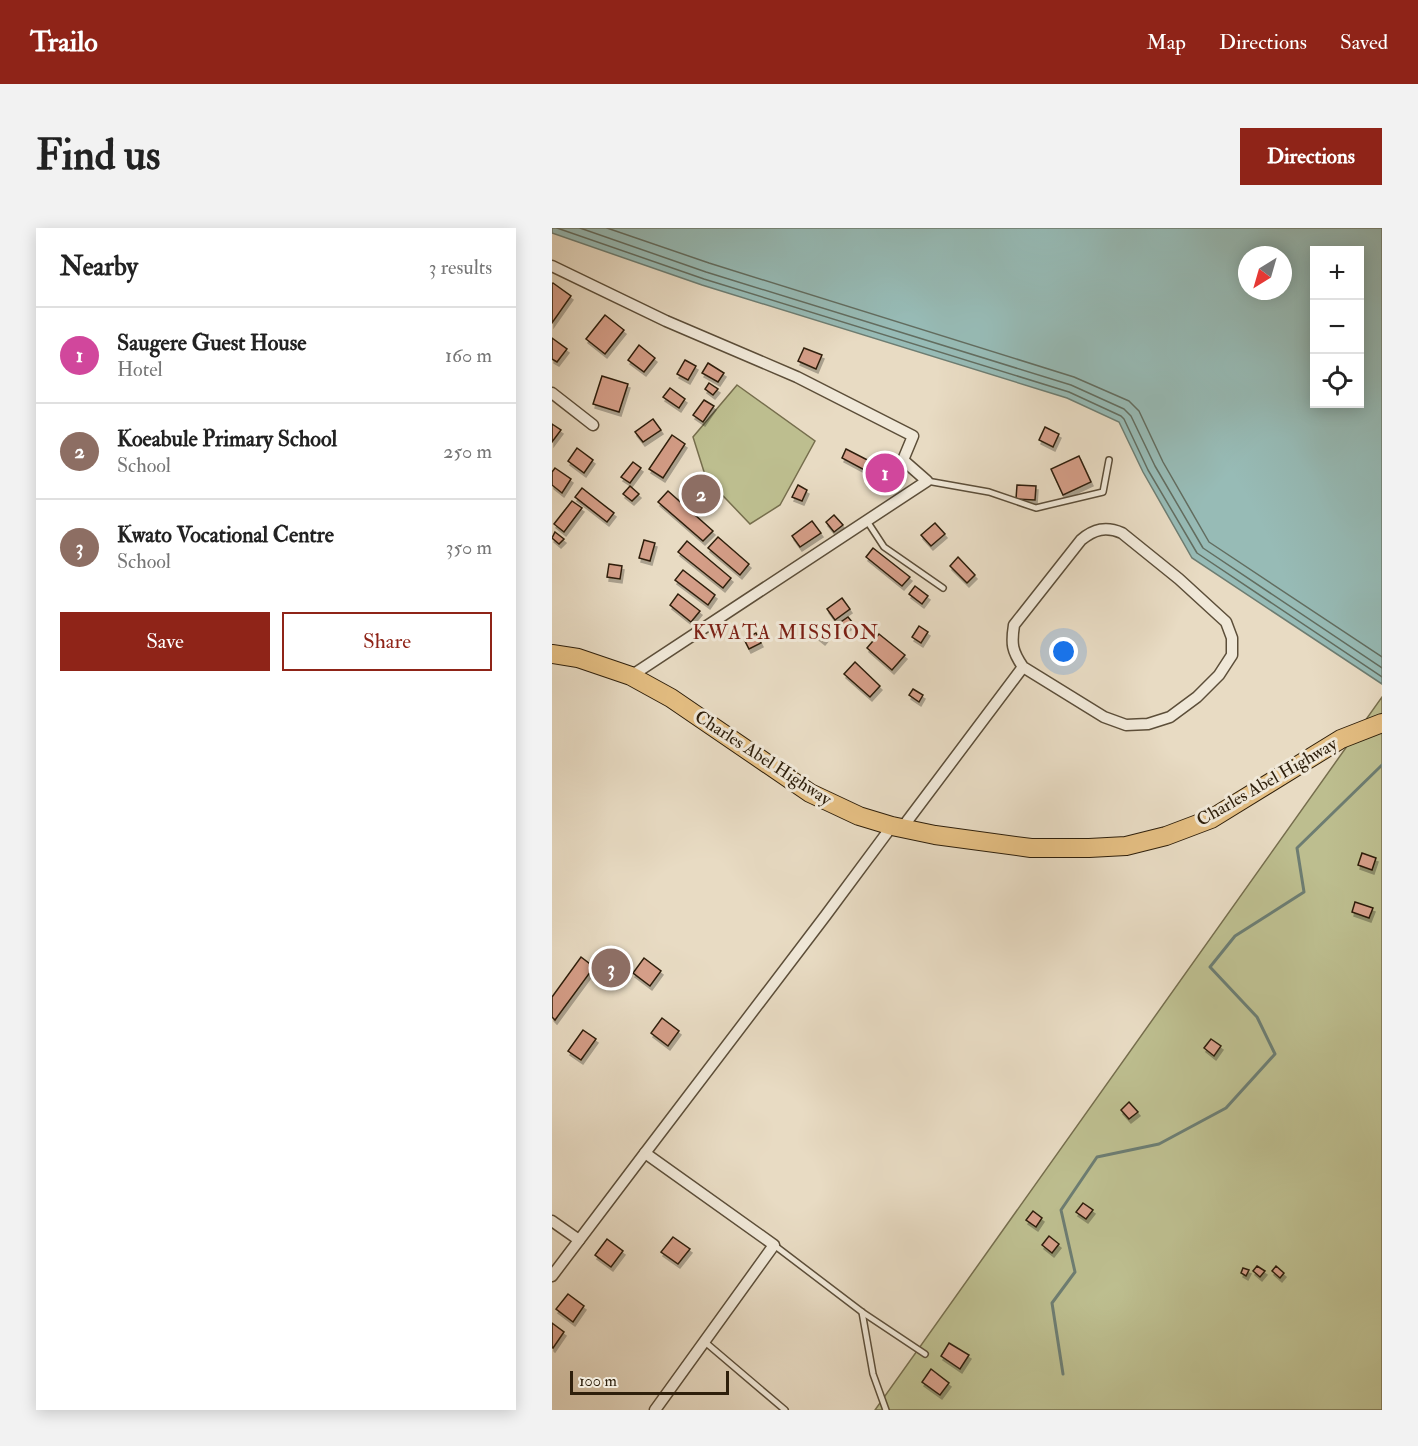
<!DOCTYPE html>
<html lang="en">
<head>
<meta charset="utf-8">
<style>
	body { margin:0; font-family:"IM FELL Double Pica",serif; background:#f2f2f2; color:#222 }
	.controls { position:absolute; right:18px; top:18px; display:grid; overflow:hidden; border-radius:0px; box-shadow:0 3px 15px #0003 }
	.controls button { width:54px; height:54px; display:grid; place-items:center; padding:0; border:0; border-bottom:2px solid #e0e0e0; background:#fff; color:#222; font:30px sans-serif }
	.compass { position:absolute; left:686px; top:18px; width:54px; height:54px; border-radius:50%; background:#fff; box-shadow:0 3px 15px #0003; rotate:217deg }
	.scale { position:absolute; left:18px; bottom:15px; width:159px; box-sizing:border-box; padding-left:6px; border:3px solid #2e1f0b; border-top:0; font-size:16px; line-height:21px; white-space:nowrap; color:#2e1f0b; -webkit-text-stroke:4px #f0e8d8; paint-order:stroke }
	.you { position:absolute; left:512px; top:424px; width:21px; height:21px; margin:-15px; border:4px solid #fff; border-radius:50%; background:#1a73e8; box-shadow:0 0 0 9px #1a73e833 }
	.badge { display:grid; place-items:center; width:39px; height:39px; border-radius:50%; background:#8f2418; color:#fff; font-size:20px; font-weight:700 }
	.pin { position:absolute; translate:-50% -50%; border:3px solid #fff; box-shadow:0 2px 6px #0006 }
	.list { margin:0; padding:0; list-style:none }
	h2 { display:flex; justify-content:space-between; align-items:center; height:78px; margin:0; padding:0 24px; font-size:26px }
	h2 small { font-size:20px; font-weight:400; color:#767676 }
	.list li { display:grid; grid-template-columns:39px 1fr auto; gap:18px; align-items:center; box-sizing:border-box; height:96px; padding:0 24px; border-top:2px solid #e0e0e0 }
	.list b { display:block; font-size:22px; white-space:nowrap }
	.list p { margin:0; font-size:20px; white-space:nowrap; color:#767676 }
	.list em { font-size:20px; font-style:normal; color:#767676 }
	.actions { display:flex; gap:12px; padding:18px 24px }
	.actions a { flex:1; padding:14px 0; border:2px solid #8f2418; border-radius:0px; text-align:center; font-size:21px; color:#8f2418 }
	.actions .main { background:#8f2418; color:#fff }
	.icon { flex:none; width:33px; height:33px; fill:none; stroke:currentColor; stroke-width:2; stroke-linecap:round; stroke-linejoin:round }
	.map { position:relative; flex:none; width:830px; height:1182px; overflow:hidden; border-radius:0px }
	header { display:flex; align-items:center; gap:36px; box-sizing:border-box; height:84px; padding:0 30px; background:#8f2418; color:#fff }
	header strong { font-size:28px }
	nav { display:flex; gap:33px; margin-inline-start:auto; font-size:21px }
	.intro { display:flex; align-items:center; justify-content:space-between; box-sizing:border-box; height:144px; padding:0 36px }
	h1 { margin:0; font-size:42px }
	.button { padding:15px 27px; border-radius:0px; background:#8f2418; color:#fff; font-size:21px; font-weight:700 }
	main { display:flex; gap:36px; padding:0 36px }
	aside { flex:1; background:#fff; border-radius:0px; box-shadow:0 3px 15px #0003 }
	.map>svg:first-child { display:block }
	.green { fill:#bdbe8f; stroke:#766e4d; stroke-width:1.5 }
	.water { fill:#97bbb6; stroke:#6d7d72; stroke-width:1.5; fill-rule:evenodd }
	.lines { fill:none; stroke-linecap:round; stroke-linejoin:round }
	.shore { stroke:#626d60; stroke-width:1.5 }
	.stream { stroke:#6d7d72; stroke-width:3 }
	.building { fill:#d59e88; stroke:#2e1f0b; stroke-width:1.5; filter:url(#shadow) }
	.service-casing { stroke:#5c4e39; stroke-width:8 }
	.minor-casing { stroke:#5c4e39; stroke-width:13 }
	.primary-casing { stroke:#2e1f0b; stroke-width:20 }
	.service { stroke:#f0e8d8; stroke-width:5 }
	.minor { stroke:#f0e8d8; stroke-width:10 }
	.primary { stroke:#e4be82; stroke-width:18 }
	.labels { text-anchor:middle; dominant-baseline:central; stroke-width:6; stroke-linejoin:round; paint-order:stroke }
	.street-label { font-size:18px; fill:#2e1f0b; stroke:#f0e8d8 }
	.neighbourhood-label { font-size:20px; letter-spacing:1.5px; fill:#7a1f14; stroke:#f0e8d8 }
</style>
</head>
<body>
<header>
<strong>Trailo</strong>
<nav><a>Map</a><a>Directions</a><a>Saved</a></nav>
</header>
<div class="intro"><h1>Find us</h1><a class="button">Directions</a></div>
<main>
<aside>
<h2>Nearby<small>3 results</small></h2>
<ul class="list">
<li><span class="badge" style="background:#d1479c">1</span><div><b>Saugere Guest House</b><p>Hotel</p></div><em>160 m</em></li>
<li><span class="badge" style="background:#8d6e63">2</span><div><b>Koeabule Primary School</b><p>School</p></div><em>250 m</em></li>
<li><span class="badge" style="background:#8d6e63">3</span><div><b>Kwato Vocational Centre</b><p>School</p></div><em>350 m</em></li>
</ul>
<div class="actions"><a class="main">Save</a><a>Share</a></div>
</aside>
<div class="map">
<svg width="830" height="1182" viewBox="0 0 830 1182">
	<defs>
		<filter id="shadow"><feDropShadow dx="2" dy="4" stdDeviation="0" flood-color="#0004"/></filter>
	</defs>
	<rect width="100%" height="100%" fill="#e8dbc3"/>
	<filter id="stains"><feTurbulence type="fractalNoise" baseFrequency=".00333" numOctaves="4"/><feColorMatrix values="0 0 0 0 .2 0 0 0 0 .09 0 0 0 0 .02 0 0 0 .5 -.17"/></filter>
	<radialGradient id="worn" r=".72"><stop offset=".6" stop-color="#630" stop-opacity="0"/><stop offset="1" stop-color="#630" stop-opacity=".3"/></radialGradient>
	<!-- green -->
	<g class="green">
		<path d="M185 157 263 213 228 277 198 296 154 250 141 209Z"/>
		<path d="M830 469V1182H323Z"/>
	</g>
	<!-- water -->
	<path class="water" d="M0 0H830V456L640 330 591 244 567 194 515 170 150 57 0 5ZM762 22H808V176H762ZM695 27H731V63H695Z"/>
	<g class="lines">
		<!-- shore -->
		<g class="shore">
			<path d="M5 0 152 51 517 164 569 188 572 191 596 242 645 325 830 449"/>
			<path d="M28 0 154 44 519 157 572 181 579 188 603 238 651 320 830 440"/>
			<path d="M55 0 157 35 522 149 577 173 587 183 611 234 657 314 830 429"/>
		</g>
		<!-- stream -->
		<path class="stream" d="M511 1146 500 1075 523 1044 509 982 545 929 607 916 674 880 723 826 705 789 658 739 683 708 752 664 745 620 830 537"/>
	</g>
	<!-- building -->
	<g class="building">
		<path d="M1 55 19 68 0 95V56Z"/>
		<path d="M53 87 72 102 53 126 34 111Z"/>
		<path d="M0 110 15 121 5 134 0 131Z"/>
		<path d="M87 117 103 130 92 144 76 132Z"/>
		<path d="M252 120 270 127 264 141 246 133Z"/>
		<path d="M133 132 144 138 136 152 125 146Z"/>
		<path d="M156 135 172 145 166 154 150 145Z"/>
		<path d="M50 148 76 156 67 184 41 176Z"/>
		<path d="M157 155 166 161 161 167 153 161Z"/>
		<path d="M118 160 133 171 127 180 111 169Z"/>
		<path d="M152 172 162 178 151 194 141 187Z"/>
		<path d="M101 191 109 202 91 214 83 204Z"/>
		<path d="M0 196 9 202 0 214Z"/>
		<path d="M493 199 507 206 501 219 487 212Z"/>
		<path d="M120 207 133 216 111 250 97 241Z"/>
		<path d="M25 220 41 232 32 245 16 233Z"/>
		<path d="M294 221 327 238 330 232 342 238 332 258 320 251 322 247 290 230Z"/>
		<path d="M527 228 539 254 511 267 499 241Z"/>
		<path d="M81 234 89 240 78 255 69 249Z"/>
		<path d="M3 240 19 251 10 265 0 257V244Z"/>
		<path d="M246 257 255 262 250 273 240 269Z"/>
		<path d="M465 257 484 258 483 272 464 271Z"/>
		<path d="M78 258 87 266 80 273 71 266Z"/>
		<path d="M30 260 62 285 55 294 23 269Z"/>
		<path d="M149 260 158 268 146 281 137 273Z"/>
		<path d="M116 263 161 303 151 313 106 274Z"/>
		<path d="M20 273 30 280 12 304 2 296Z"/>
		<path d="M282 287 291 297 282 304 274 294Z"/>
		<path d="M260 293 269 305 248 319 240 308Z"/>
		<path d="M383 295 393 306 379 318 369 307Z"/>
		<path d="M3 304 12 311 7 316 0 310Z"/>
		<path d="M166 309 197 336 188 347 156 320Z"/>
		<path d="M92 312 103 315 98 333 87 330Z"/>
		<path d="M135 313 179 350 171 360 126 324Z"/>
		<path d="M321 320 358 349 350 358 314 329Z"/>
		<path d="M406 329 423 347 415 355 398 338Z"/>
		<path d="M57 336 70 338 68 351 55 349Z"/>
		<path d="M131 342 163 367 156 377 123 352Z"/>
		<path d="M363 358 376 368 370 376 357 366Z"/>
		<path d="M126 366 148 383 139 394 118 377Z"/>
		<path d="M290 370 298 381 283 392 275 381Z"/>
		<path d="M296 389 301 395 291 402 286 396Z"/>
		<path d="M266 398 276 407 271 413 260 404Z"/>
		<path d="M367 398 376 404 369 415 360 409Z"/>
		<path d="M204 405 209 415 197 421 192 411Z"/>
		<path d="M327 406 353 427 340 442 315 420Z"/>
		<path d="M303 434 328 458 318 469 292 446Z"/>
		<path d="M361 461 371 467 367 474 357 467Z"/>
		<path d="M810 625 824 630 820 642 806 637Z"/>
		<path d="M803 674 821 680 817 690 800 684Z"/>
		<path d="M29 729 42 739 3 792 0 789V769Z"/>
		<path d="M92 730 109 743 98 758 81 745Z"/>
		<path d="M110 790 127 803 116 818 99 805Z"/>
		<path d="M31 802 44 811 29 832 16 823Z"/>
		<path d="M659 811 669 818 662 828 652 820Z"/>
		<path d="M577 874 586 884 577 891 569 882Z"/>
		<path d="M531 975 541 982 534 991 524 984Z"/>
		<path d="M481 983 490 990 484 999 474 992Z"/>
		<path d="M497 1008 507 1016 500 1025 490 1017Z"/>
		<path d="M121 1009 138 1021 126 1036 109 1024Z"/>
		<path d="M55 1011 71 1023 59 1039 43 1027Z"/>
		<path d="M705 1038 713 1043 708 1049 701 1043Z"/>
		<path d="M724 1038 732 1045 728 1050 720 1043Z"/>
		<path d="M691 1040 697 1042 694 1048 689 1045Z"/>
		<path d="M16 1066 32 1078 21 1094 4 1081Z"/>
		<path d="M0 1095 12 1104 1 1120 0 1119Z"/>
		<path d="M397 1115 417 1127 408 1141 389 1128Z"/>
		<path d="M379 1141 397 1155 388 1167 370 1154Z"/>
	</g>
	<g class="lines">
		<defs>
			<g id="service">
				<path d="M375 253 437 264 484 280 551 264 557 232"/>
				<path d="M315 293 332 319 391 360"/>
				<path d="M222 1017 310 1084 373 1126"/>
				<path d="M310 1084 321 1146 334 1182"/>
				<path d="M153 1114 233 1182"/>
			</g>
			<g id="minor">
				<path d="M0 38 114 93 245 149 361 208 351 232 375 253 79 448"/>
				<path d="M0 165 41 197"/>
				<path d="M350 600 471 439 552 489 574 497 596 496 618 489 645 469 667 447 680 427V410L674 394 627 351 570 305C554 298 542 301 529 312L462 397C459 416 460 423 471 439"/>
				<path d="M93 925 222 1017 103 1182"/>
				<path d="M0 993 27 1012"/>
				<path d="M0 1048 93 925 274 687 340 598"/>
			</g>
			<path id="primary" d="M0 426 26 430 79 448 119 470 258 565 307 588 340 598 383 607 479 620H537L574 618 614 608 659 591 789 511 830 495"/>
		</defs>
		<!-- service casing -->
		<use href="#service" class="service-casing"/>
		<!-- minor casing -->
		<use href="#minor" class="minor-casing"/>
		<!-- primary casing -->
		<use href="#primary" class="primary-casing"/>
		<!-- service -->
		<use href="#service" class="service"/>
		<!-- minor -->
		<use href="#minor" class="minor"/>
		<!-- primary -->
		<use href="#primary" class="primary"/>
	</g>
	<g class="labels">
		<!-- street labels -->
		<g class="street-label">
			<text transform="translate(211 530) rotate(33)">Charles Abel Highway</text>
			<text transform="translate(715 554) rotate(-30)">Charles Abel Highway</text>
		</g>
		<!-- neighbourhood labels -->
		<g class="neighbourhood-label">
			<text x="234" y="404">KWATA MISSION</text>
		</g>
	</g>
	<rect width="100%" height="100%" filter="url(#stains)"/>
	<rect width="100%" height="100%" fill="url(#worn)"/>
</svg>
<div class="controls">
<button>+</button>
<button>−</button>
<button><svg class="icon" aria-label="locate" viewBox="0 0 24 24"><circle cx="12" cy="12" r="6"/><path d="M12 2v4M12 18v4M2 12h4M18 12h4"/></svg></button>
</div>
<svg class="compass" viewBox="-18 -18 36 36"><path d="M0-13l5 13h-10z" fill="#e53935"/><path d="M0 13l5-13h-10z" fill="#767676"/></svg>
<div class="scale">100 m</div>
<div class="you"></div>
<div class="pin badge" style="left:333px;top:245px;background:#d1479c">1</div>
<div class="pin badge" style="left:149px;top:266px;background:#8d6e63">2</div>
<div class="pin badge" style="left:59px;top:740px;background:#8d6e63">3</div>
</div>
</main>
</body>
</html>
